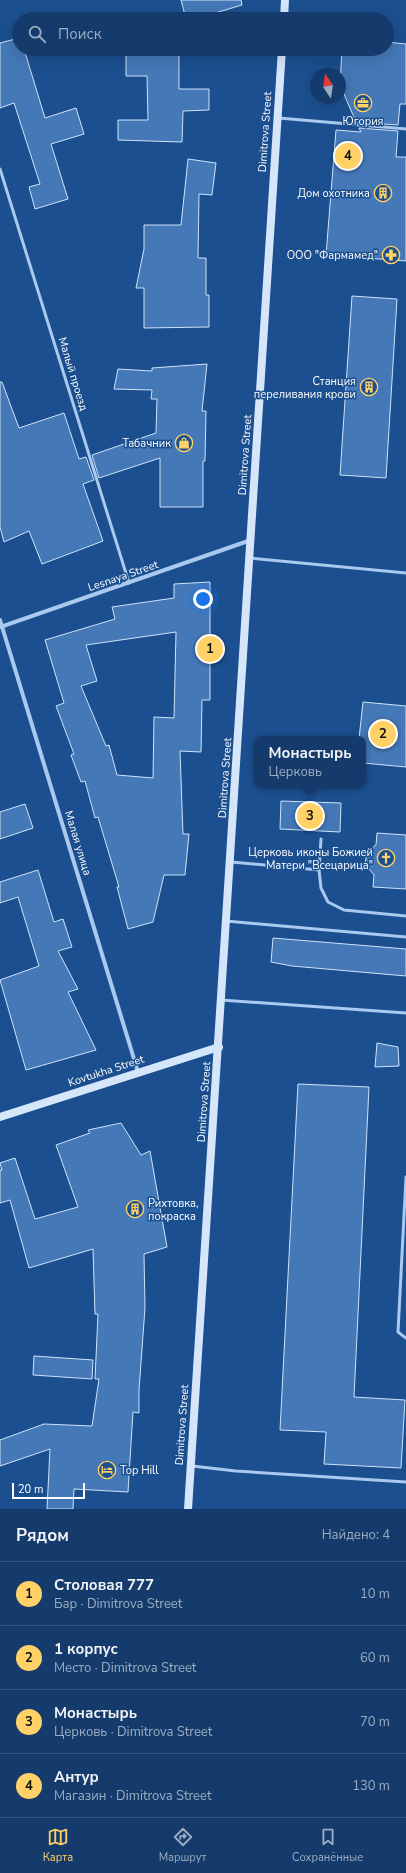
<!DOCTYPE html>
<html lang="ru">
<head>
<meta charset="utf-8">
<style>
	body { margin:0; font-family:"Nunito Sans",sans-serif; background:#214673; color:#f1f3f6 }
	.compass { position:absolute; left:310px; top:68px; width:36px; height:36px; border-radius:50%; background:#143b6b; box-shadow:0 4px 16px #0002; rotate:347deg }
	.scale { position:absolute; left:12px; bottom:10px; width:73px; box-sizing:border-box; padding-left:4px; border:2px solid #fff; border-top:0; font-size:11px; line-height:14px; white-space:nowrap; color:#fff; -webkit-text-stroke:3px #1b4f8f; paint-order:stroke }
	.you { position:absolute; left:203px; top:599px; width:14px; height:14px; margin:-10px; border:3px solid #fff; border-radius:50%; background:#1a73e8; box-shadow:0 0 0 6px #1a73e833 }
	.badge { display:grid; place-items:center; width:26px; height:26px; border-radius:50%; background:#ffd166; color:#111; font-size:13px; font-weight:700 }
	.pin { position:absolute; translate:-50% -50%; border:2px solid #fff; box-shadow:0 1px 4px #0006 }
	.popup { position:absolute; left:254px; top:736px; width:112px; height:52px; box-sizing:border-box; display:grid; place-content:center; border-radius:8px; background:#143b6b; filter:drop-shadow(0 1px 3px #0005); font-size:13px; white-space:nowrap; color:#9dadc1 }
	.popup b { font-size:15px; color:#f1f3f6 }
	.popup::after { content:''; position:absolute; left:50%; top:100%; margin-left:-8px; border:8px solid transparent; border-top-color:#143b6b }
	.list { margin:0; padding:0; list-style:none }
	h2 { display:flex; justify-content:space-between; align-items:center; height:52px; margin:0; padding:0 16px; font-size:17px }
	h2 small { font-size:13px; font-weight:400; color:#9dadc1 }
	.list li { display:grid; grid-template-columns:26px 1fr auto; gap:12px; align-items:center; box-sizing:border-box; height:64px; padding:0 16px; border-top:1px solid #33557e }
	.list b { display:block; font-size:15px; white-space:nowrap }
	.list p { margin:0; font-size:13px; white-space:nowrap; color:#9dadc1 }
	.list em { font-size:13px; font-style:normal; color:#9dadc1 }
	.icon { flex:none; width:22px; height:22px; fill:none; stroke:currentColor; stroke-width:2; stroke-linecap:round; stroke-linejoin:round }
	.map { position:relative; flex:none; width:406px; height:1509px; overflow:hidden }
	.search { position:absolute; background:#143b6b; box-shadow:0 4px 16px #0002; left:12px; right:12px; top:12px; height:44px; display:flex; align-items:center; gap:10px; box-sizing:border-box; padding:0 14px; border-radius:22px; color:#9dadc1; font-size:15px }
	.sheet { height:308px; background:#143b6b }
	nav { display:flex; justify-content:space-around; align-items:center; box-sizing:border-box; height:56px; border-top:1px solid #33557e; background:#143b6b; font-size:11px; color:#9dadc1 }
	nav a { display:grid; justify-items:center; gap:2px }
	nav .on { color:#ffd166 }
	.map>svg:first-child { display:block }
	.building { fill:#4478b7; stroke:#cfe3fa; fill-rule:evenodd }
	.lines { fill:none; stroke-linecap:round; stroke-linejoin:round }
	.lane { stroke:#a9c9ee; stroke-width:3 }
	.street { stroke:#a9c9ee; stroke-width:4 }
	.secondary { stroke:#d6e6fa; stroke-width:8 }
	.labels { text-anchor:middle; dominant-baseline:central; stroke-width:3; stroke-linejoin:round; paint-order:stroke }
	.poi-label { font-size:11px; fill:#fff; stroke:#1b4f8f; text-anchor:end }
	.street-label { font-size:11px; fill:#fff; stroke:#1b4f8f }
</style>
</head>
<body>
<div class="map">
<svg width="406" height="1509" viewBox="0 0 406 1509">
	<rect width="100%" height="100%" fill="#1b4f8f"/>
	<!-- building -->
	<g class="building">
		<path d="M181 0H241L242 5 195 19H186Z"/>
		<path d="M19 38V49H24L45 118 76 108 84 134 51 144 68 199 35 209 29 187 40 184 14 103 0 108V43Z"/>
		<path d="M387 42 406 44V104H400L398 125 356 122 340 85 342 49H387Z"/>
		<path d="M126 49H179V89H209V110L183 111 182 142 118 140V120H148L147 76H126Z"/>
		<path d="M359 128 398 131 396 157H406V261L326 255 336 130 361 132Z"/>
		<path d="M188 159 216 163 212 195 199 194 198 258H206V295H209V327L144 328V288H136L144 249V225H181Z"/>
		<path d="M352 296 397 299 386 478 340 475Z"/>
		<path d="M207 364 202 411H206L205 461H203V507H160V458L99 478 92 455 156 433 157 399H151L152 390 114 389 118 369 152 371V368Z"/>
		<path d="M0 382H2L19 428 64 413 79 459 86 457 94 480 83 484 103 541 42 564 29 531 4 542 0 527Z"/>
		<path d="M210 582V700H202L201 752 180 751 183 834H189L185 875H164L153 922 128 929 117 887H119L98 817 95 818 85 781 81 782 71 755 74 754 56 706 64 703 45 640 115 619 112 607 174 598V584ZM176 632 174 718 154 717 153 778 117 775 109 745 106 746 81 686 97 681 86 645Z"/>
		<path d="M363 702 406 706V767L363 763V739H359Z"/>
		<path d="M281 801 341 803 340 832 280 829Z"/>
		<path d="M25 804 33 828 0 839V812Z"/>
		<path d="M377 833 406 835V889L373 887 374 875 365 864 367 852 376 845Z"/>
		<path d="M38 870 54 922 63 919 72 947 58 951 78 989 68 992 96 1050 26 1070 0 980 39 966 18 897 0 903V882Z"/>
		<path d="M273 938 406 949V976L292 966 271 962Z"/>
		<path d="M377 1043 398 1047 399 1066 375 1067Z"/>
		<path d="M298 1084 369 1087 354 1397 405 1400 401 1468 324 1464 326 1432 280 1430Z"/>
		<path d="M121 1123 141 1155 150 1151 167 1247 144 1254 145 1308 139 1390V1413L133 1412 128 1492 74 1489 73 1509H47L50 1449 0 1466V1440L44 1424 92 1426 99 1379H95L98 1314H95L93 1249 29 1268 10 1200 0 1203V1170H2L0 1163 15 1158 35 1219 78 1207 56 1145 90 1133 88 1130Z"/>
		<path d="M34 1356 93 1360 92 1379 33 1375Z"/>
	</g>
	<g class="lines">
		<!-- lane -->
		<g class="lane">
			<path d="M279 118 406 129"/>
			<path d="M0 169 129 583"/>
			<path d="M250 558 406 573"/>
			<path d="M321 839 319 870 321 888 328 902 344 910 406 916"/>
			<path d="M231 862 319 870"/>
			<path d="M226 921 406 937"/>
			<path d="M221 1000 406 1013"/>
			<path d="M406 1177 398 1332 406 1338"/>
			<path d="M192 1466 236 1471 406 1482"/>
		</g>
		<!-- street -->
		<g class="street">
			<path d="M0 620 138 1072"/>
			<path d="M0 627 251 540"/>
		</g>
		<!-- secondary -->
		<g class="secondary">
			<path d="M284 19 285 0"/>
			<path d="M0 1117 219 1047"/>
			<path d="M188 1509 282 49"/>
		</g>
	</g>
	<!-- icons -->
	<defs>
		<symbol id="office-ring" viewBox="-11 -11 22 22"><circle r="9.5" fill="#1b4f8f" stroke="#ffd166" stroke-width="1.5"/><path d="M-6-3h4V-5.5h4V-3h4V5H-6ZM-1-4.5V-3h2v-1.5ZM-6 0V1H6V0Z" fill="#ffd166"/></symbol>
		<symbol id="building-ring" viewBox="-11 -11 22 22"><circle r="9.5" fill="#1b4f8f" stroke="#ffd166" stroke-width="1.5"/><path d="M-4-6H4V6H1V3H-1V6H-4ZM-2.5-4.3h1.7v1.8h-1.7ZM.8-4.3h1.7v1.8H.8ZM-2.5-1h1.7V.8h-1.7ZM.8-1h1.7V.8H.8Z" fill="#ffd166"/></symbol>
		<symbol id="pharmacy-ring" viewBox="-11 -11 22 22"><circle r="9.5" fill="#1b4f8f" stroke="#ffd166" stroke-width="1.5"/><path d="M-2-6h4v4h4v4h-4v4h-4v-4h-4v-4h4Z" fill="#ffd166"/></symbol>
		<symbol id="shop-ring" viewBox="-11 -11 22 22"><circle r="9.5" fill="#1b4f8f" stroke="#ffd166" stroke-width="1.5"/><path d="M-5-2.5h2.3a2.7 3.5 0 0 1 5.4 0H5L5.5 6h-11ZM-1.5-2.5h3a1.5 2.3 0 0 0-3 0Z" fill="#ffd166"/></symbol>
		<symbol id="church-ring" viewBox="-11 -11 22 22"><circle r="9.5" fill="#1b4f8f" stroke="#ffd166" stroke-width="1.5"/><path d="M-1.2-6h2.4v3.5h3.3v2.4h-3.3V6h-2.4V-.1h-3.3v-2.4h3.3Z" fill="#ffd166"/></symbol>
		<symbol id="hotel-ring" viewBox="-11 -11 22 22"><circle r="9.5" fill="#1b4f8f" stroke="#ffd166" stroke-width="1.5"/><path d="M-6-4.5h1.5V1H6V5H4.5V3h-9V5H-6ZM-4 0a1.8 1.8 0 1 1 3.6 0ZM.5 0V-2.5h3Q6-2.5 6 0Z" fill="#ffd166"/></symbol>
	</defs>
	<g fill-rule="evenodd">
		<use href="#office-ring" x="353" y="93" width="20" height="20"/>
		<use href="#building-ring" x="373" y="183" width="20" height="20"/>
		<use href="#pharmacy-ring" x="381" y="245" width="20" height="20"/>
		<use href="#building-ring" x="359" y="377" width="20" height="20"/>
		<use href="#shop-ring" x="174" y="433" width="20" height="20"/>
		<use href="#church-ring" x="376" y="848" width="20" height="20"/>
		<use href="#building-ring" x="125" y="1199" width="20" height="20"/>
		<use href="#hotel-ring" x="97" y="1460" width="20" height="20"/>
	</g>
	<g class="labels">
		<!-- poi labels -->
		<g class="poi-label">
			<text x="363" y="121" text-anchor="middle">Югория</text>
			<text x="370" y="193">Дом охотника</text>
			<text x="378" y="255">ООО "Фармамед"</text>
			<text x="356" y="381">Станция<tspan x="356" dy="13">переливания крови</tspan></text>
			<text x="171" y="443">Табачник</text>
			<text x="373" y="852">Церковь иконы Божией<tspan x="373" dy="13">Матери "Всецарица"</tspan></text>
			<text x="148" y="1203" text-anchor="start">Рихтовка,<tspan x="148" dy="13">покраска</tspan></text>
			<text x="120" y="1470" text-anchor="start">Top Hill</text>
		</g>
		<!-- street labels -->
		<g class="street-label">
			<text transform="translate(265 132) rotate(-86)">Dimitrova Street</text>
			<text transform="translate(73 374) rotate(73)">Малый проезд</text>
			<text transform="translate(245 455) rotate(-86)">Dimitrova Street</text>
			<text transform="translate(123 576) rotate(-19)">Lesnaya Street</text>
			<text transform="translate(225 778) rotate(-86)">Dimitrova Street</text>
			<text transform="translate(78 843) rotate(73)">Малая улица</text>
			<text transform="translate(106 1071) rotate(-18)">Kovtukha Street</text>
			<text transform="translate(204 1102) rotate(-86)">Dimitrova Street</text>
			<text transform="translate(182 1425) rotate(-86)">Dimitrova Street</text>
		</g>
	</g>
</svg>
<svg class="compass" viewBox="-18 -18 36 36"><path d="M0-13l5 13h-10z" fill="#e53935"/><path d="M0 13l5-13h-10z" fill="#9dadc1"/></svg>
<div class="scale">20 m</div>
<div class="you"></div>
<div class="pin badge" style="left:210px;top:649px">1</div>
<div class="pin badge" style="left:383px;top:734px">2</div>
<div class="pin badge" style="left:310px;top:816px">3</div>
<div class="popup"><b>Монастырь</b>Церковь</div>
<div class="pin badge" style="left:348px;top:156px">4</div>
<div class="search"><svg class="icon" aria-label="search" viewBox="0 0 24 24"><circle cx="10" cy="10" r="6"/><path d="M15 15l6 6"/></svg>Поиск</div>
</div>
<section class="sheet">
<h2>Рядом<small>Найдено: 4</small></h2>
<ul class="list">
<li><span class="badge">1</span><div><b>Столовая 777</b><p>Бар · Dimitrova Street</p></div><em>10 m</em></li>
<li><span class="badge">2</span><div><b>1 корпус</b><p>Место · Dimitrova Street</p></div><em>60 m</em></li>
<li><span class="badge">3</span><div><b>Монастырь</b><p>Церковь · Dimitrova Street</p></div><em>70 m</em></li>
<li><span class="badge">4</span><div><b>Антур</b><p>Магазин · Dimitrova Street</p></div><em>130 m</em></li>
</ul>
</section>
<nav>
<a class="on"><svg class="icon" aria-label="map" viewBox="0 0 24 24"><path d="M3 6l6-2 6 2 6-2v14l-6 2-6-2-6 2zM9 4v14M15 6v14"/></svg>Карта</a>
<a><svg class="icon" aria-label="directions" viewBox="0 0 24 24"><path d="M12 3l9 9-9 9-9-9zM9 14v-3h6M13 9l2 2-2 2"/></svg>Маршрут</a>
<a><svg class="icon" aria-label="saved" viewBox="0 0 24 24"><path d="M7 4h10v16l-5-4-5 4z"/></svg>Сохранённые</a>
</nav>
</body>
</html>
